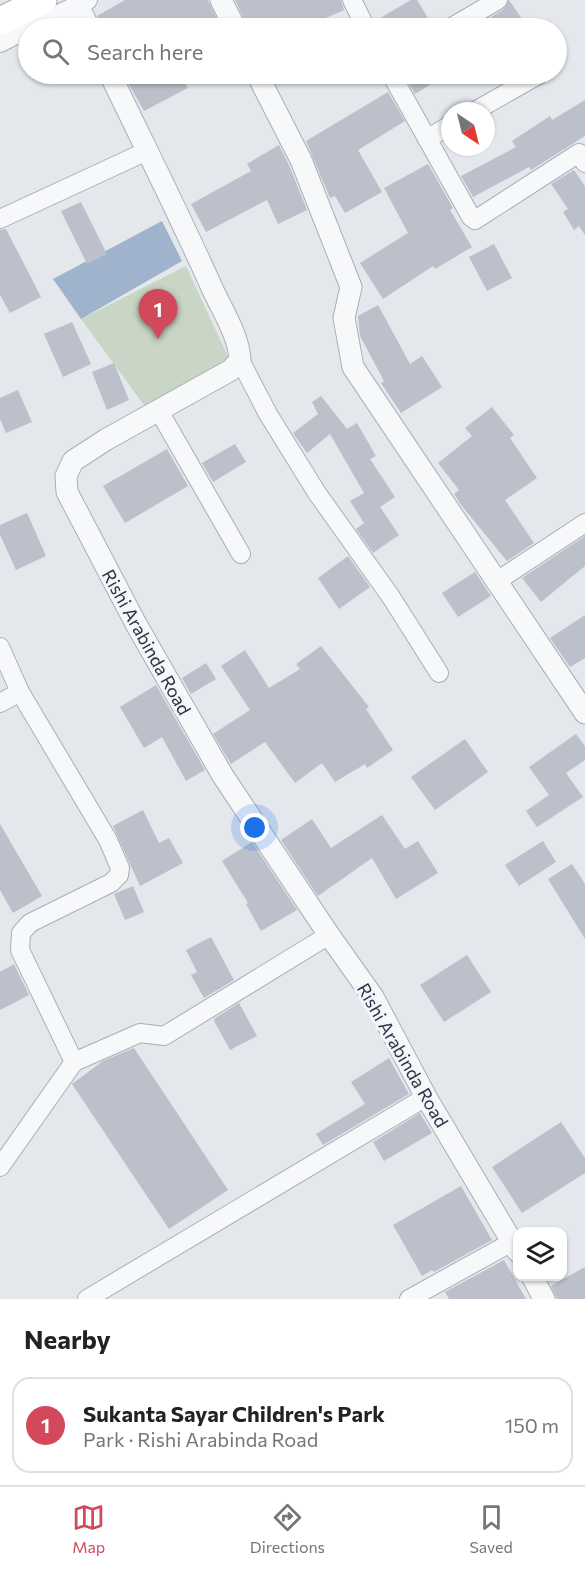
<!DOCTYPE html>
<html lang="en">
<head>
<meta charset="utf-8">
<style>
	body { margin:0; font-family:Commissioner,sans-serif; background:#f6f6f6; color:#222 }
	.controls { position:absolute; right:18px; bottom:18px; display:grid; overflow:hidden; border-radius:12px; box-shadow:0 2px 4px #0004 }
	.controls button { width:54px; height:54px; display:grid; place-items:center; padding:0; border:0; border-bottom:2px solid #e0e0e0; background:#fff; color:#222; font:30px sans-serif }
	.compass { position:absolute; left:441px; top:102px; width:54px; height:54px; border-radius:50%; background:#fff; box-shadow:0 2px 4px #0004; rotate:145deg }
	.you { position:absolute; left:255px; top:828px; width:21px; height:21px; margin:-15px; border:4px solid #fff; border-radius:50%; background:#1a73e8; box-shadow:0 0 0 9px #1a73e833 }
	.badge { display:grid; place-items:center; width:39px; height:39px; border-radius:50%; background:#d1495b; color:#fff; font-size:20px; font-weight:700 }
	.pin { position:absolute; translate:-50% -50px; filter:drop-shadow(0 2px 3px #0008) }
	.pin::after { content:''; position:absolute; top:32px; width:21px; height:18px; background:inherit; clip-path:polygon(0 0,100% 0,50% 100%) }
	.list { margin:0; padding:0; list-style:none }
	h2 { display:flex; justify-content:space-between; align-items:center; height:78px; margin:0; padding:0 24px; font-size:26px }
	h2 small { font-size:20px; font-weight:400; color:#767676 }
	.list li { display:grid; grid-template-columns:39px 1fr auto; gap:18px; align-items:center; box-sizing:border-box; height:96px; margin:0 12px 12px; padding:0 12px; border:2px solid #e0e0e0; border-radius:18px }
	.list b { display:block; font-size:22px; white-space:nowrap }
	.list p { margin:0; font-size:20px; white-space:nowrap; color:#767676 }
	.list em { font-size:20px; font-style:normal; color:#767676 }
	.icon { flex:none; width:33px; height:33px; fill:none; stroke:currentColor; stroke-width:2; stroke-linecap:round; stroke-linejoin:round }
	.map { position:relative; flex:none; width:585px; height:1299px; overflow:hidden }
	.search { position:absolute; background:#fff; box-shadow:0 2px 4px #0004; left:18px; right:18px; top:18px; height:66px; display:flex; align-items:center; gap:15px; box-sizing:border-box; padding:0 21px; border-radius:33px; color:#767676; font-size:22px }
	.sheet { height:186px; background:#fff }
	nav { display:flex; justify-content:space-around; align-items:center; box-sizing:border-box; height:84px; border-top:2px solid #e0e0e0; background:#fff; font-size:16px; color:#767676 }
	nav a { display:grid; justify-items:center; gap:3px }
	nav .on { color:#d1495b }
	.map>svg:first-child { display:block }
	.green { fill:#c9d6c5 }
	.water { fill:#9fb4cc }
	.building { fill:#bbc0ca }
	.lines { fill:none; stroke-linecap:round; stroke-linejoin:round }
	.minor-casing { stroke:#a9aeb7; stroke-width:20 }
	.tertiary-casing { stroke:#a9aeb7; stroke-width:23 }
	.primary-casing { stroke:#a3abb8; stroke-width:29 }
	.minor { stroke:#f7f8fa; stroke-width:18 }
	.tertiary { stroke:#f7f8fa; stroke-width:21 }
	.primary { stroke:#fff; stroke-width:27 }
	.labels { text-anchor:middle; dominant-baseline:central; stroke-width:6; stroke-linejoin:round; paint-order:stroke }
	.street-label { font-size:18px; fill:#2b3445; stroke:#f4f6f9 }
</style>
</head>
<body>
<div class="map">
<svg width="585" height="1299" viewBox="0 0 585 1299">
	<rect width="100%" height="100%" fill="#e4e7ec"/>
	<!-- green -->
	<path class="green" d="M186 266 229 359 149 412 81 319Z"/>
	<!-- water -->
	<path class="water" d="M162 221 182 261 81 319 53 279Z"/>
	<!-- building -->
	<g class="building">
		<path d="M125 0H208L221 28H103L97 16Z"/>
		<path d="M235 0H341L344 10 303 28H248Z"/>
		<path d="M411 0H417L434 28H377L375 21Z"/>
		<path d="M509 0 528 28H483L480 24 504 9Z"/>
		<path d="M146 74H180L188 88 144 111 128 83Z"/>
		<path d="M404 74H447L415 94Z"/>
		<path d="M388 92 405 121 358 150 382 192 345 213 335 196 330 198 306 141Z"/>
		<path d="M585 100V136L531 170 529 167 473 197 461 176 516 147 512 141 550 116 552 120Z"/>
		<path d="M279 145 289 165 307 210 278 224 267 200 206 232 191 204 251 171 247 164Z"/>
		<path d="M428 164 453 208 450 210 472 247 435 269 433 266 383 299 360 263 408 233 384 188Z"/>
		<path d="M574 170 585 186V235L579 226 574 230 563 212 568 209 551 184Z"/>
		<path d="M81 202 107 254 87 264 61 211Z"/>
		<path d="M6 229 41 297 10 313 0 295V230Z"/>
		<path d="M494 244 512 278 487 291 469 257Z"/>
		<path d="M378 305 410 364 422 356 442 387 401 413 381 383 384 381 360 336 358 316Z"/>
		<path d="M72 322 91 364 63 377 44 334Z"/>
		<path d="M114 363 129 400 107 410 92 372Z"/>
		<path d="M18 390 32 422 6 433 0 419V398Z"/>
		<path d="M321 396 347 429 357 423 376 456 370 459 395 497 380 507 399 535 373 553 356 529 364 523 350 501 364 493 330 434 307 453 293 433 318 414 312 402Z"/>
		<path d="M492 407 514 435 510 438 537 478 505 500 534 543 507 561 461 505 454 494 459 490 438 463 472 436 465 428Z"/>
		<path d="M235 444 246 462 213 482 202 463Z"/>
		<path d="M167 449 188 486 125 523 103 486Z"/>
		<path d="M27 513 46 556 16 570 0 535V525Z"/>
		<path d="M585 536V566L541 602 522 578Z"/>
		<path d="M348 556 370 587 339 609 318 578Z"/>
		<path d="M475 572 491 596 458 617 442 593Z"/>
		<path d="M585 615V658L570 667 550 638Z"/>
		<path d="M321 646 369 707 366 709 393 750 367 768 365 764 335 782 322 763 295 783 265 742 231 764 213 734 250 710 221 666 245 650 269 688 300 669 296 664Z"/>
		<path d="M206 663 216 679 191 694 182 678Z"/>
		<path d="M156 685 205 770 186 781 162 737 144 748 120 707Z"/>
		<path d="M576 734 585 746V760L566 773 583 797 537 827 526 811 549 795 529 767Z"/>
		<path d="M465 739 488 772 435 810 411 777Z"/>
		<path d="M143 810 159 843 169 838 183 863 140 886 113 826Z"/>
		<path d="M382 815 405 849 418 841 438 873 396 899 372 858 318 896 281 840 312 819 331 848Z"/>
		<path d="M0 824 42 896 13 913 0 890Z"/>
		<path d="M543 841 556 862 519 886 505 865Z"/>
		<path d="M252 842 297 910 261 931 246 904 248 903 222 861Z"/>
		<path d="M572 864 585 884V939L548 879Z"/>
		<path d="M133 886 144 912 125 920 114 894Z"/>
		<path d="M211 937 234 980 204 998 191 975 197 972 186 950Z"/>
		<path d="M467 955 491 992 444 1022 420 985Z"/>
		<path d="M14 964 29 995 0 1010V972Z"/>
		<path d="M239 1003 257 1036 230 1050 214 1021 215 1018Z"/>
		<path d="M134 1048 228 1190 169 1229 72 1084 103 1061Z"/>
		<path d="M389 1058 409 1094 323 1145 316 1134 365 1104 351 1082Z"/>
		<path d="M420 1113 432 1133 384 1161 373 1142Z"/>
		<path d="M561 1122 585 1158V1173L522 1213 492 1167Z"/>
		<path d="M461 1186 492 1240 434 1272 432 1270 422 1276 393 1225Z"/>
		<path d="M504 1260 526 1299H449L445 1292Z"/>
		<path d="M585 1267V1299H557L551 1286Z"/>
	</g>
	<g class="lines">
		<defs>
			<g id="minor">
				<path d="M352 0 366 28"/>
				<path d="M29 28 88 0"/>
				<path d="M450 28 498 0"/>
				<path d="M0 43 28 29"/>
				<path d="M391 74 471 217 475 220 579 153 585 163"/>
				<path d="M475 111 540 74"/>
				<path d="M427 139 450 125"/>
				<path d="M0 219 147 151"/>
				<path d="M240 360 268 414 317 493 391 597 439 673"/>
				<path d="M159 411 241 554"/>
				<path d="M497 581 585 523"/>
				<path d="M0 647 20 692 108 840 120 868 119 875 111 883 30 923 21 933 20 950 74 1062"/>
				<path d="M0 703 20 692"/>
				<path d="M0 1167 74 1062 140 1033 164 1036 329 935"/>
				<path d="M87 1299 426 1097"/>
				<path d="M409 1299 512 1242"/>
			</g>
			<g id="tertiary">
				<path d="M221 0 235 28"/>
				<path d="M78 5 89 28"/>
				<path d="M110 74C144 145 180 216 212 288 222 310 239 336 240 360L231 370 107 439 73 461 66 476 67 492 136 624 223 776 329 935 373 997 426 1097 518 1252"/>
				<path d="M257 74 301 160 351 287 344 318 353 367 585 713"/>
				<path d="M532 1276 544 1299"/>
			</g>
			<path id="primary" d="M0 21 43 0"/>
		</defs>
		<!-- minor casing -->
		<use href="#minor" class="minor-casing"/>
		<!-- tertiary casing -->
		<use href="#tertiary" class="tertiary-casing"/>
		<!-- primary casing -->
		<use href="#primary" class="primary-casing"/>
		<!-- minor -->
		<use href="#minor" class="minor"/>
		<!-- tertiary -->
		<use href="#tertiary" class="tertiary"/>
		<!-- primary -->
		<use href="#primary" class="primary"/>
	</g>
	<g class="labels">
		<!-- street labels -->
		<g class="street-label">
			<text transform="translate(147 642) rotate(61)">Rishi Arabinda Road</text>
			<text transform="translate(403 1055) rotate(60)">Rishi Arabinda Road</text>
		</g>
	</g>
</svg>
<div class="controls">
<button><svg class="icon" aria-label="layers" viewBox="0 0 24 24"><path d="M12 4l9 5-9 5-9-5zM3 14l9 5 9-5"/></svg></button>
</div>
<svg class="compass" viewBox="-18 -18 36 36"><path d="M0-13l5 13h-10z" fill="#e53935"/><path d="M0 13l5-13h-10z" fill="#767676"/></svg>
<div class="you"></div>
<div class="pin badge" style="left:158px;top:339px">1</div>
<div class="search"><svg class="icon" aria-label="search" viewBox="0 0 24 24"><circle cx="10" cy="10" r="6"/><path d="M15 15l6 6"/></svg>Search here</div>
</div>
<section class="sheet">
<h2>Nearby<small></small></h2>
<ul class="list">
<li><span class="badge">1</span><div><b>Sukanta Sayar Children's Park</b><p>Park · Rishi Arabinda Road</p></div><em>150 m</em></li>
</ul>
</section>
<nav>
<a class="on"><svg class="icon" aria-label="map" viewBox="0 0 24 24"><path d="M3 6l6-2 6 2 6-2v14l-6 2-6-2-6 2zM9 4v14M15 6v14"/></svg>Map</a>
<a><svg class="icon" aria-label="directions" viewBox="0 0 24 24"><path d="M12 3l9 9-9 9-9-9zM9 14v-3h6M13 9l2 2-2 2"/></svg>Directions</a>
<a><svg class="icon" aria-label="saved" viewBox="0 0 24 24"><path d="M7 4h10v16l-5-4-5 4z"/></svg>Saved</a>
</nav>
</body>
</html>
